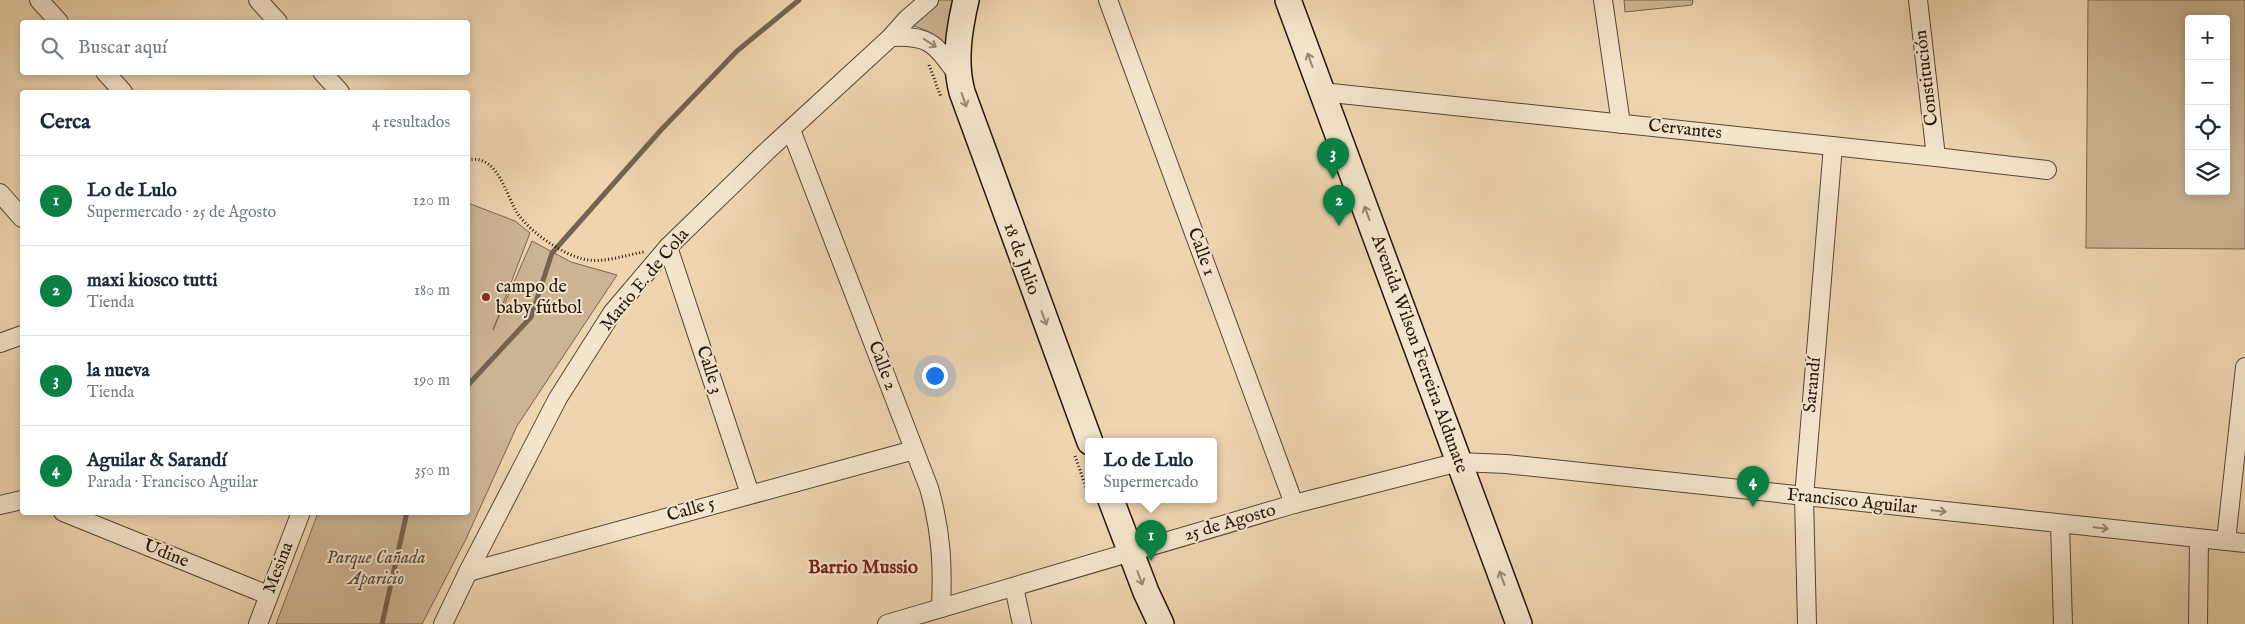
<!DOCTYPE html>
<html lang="es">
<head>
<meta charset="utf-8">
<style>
	body { margin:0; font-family:"IM FELL English",serif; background:#f2f2f3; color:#1f2937 }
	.controls { position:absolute; right:15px; top:15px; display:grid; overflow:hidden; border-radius:5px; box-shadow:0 2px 8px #0003 }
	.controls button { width:45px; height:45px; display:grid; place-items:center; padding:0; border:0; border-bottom:1px solid #e0e1e3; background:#fff; color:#1f2937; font:25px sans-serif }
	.you { position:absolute; left:934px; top:375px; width:18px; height:18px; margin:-12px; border:4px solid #fff; border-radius:50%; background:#1a73e8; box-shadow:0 0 0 8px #1a73e833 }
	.badge { display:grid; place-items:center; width:32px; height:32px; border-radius:50%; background:#0b8043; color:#fff; font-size:16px; font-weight:700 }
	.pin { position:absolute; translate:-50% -41px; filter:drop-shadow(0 1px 2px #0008) }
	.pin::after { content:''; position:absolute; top:26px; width:18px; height:15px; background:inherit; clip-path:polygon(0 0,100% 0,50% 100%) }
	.popup { position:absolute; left:1085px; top:438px; width:132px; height:65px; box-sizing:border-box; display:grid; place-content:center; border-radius:5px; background:#fff; filter:drop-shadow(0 1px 4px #0005); font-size:16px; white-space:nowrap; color:#747a83 }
	.popup b { font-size:19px; color:#1f2937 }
	.popup::after { content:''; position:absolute; left:50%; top:100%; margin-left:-10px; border:10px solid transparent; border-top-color:#fff }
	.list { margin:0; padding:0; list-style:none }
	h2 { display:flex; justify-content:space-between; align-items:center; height:65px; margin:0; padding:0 20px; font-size:21px }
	h2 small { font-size:16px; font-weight:400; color:#747a83 }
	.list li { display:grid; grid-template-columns:32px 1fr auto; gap:15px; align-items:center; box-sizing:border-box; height:90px; padding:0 20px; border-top:1px solid #e0e1e3 }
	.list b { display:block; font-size:19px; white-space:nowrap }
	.list p { margin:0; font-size:16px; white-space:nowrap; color:#747a83 }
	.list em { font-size:16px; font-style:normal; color:#747a83 }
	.icon { flex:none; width:28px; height:28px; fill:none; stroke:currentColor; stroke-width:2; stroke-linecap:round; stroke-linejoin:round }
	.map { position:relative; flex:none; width:2245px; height:624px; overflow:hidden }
	.search { position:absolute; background:#fff; box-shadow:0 2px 8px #0003; left:20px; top:20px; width:450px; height:55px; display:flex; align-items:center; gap:12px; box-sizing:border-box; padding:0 18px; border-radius:5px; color:#747a83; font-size:19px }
	.panel { position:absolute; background:#fff; box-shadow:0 2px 8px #0003; left:20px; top:90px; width:450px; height:425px; border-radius:5px }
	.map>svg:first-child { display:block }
	.green { fill:#ccb594; stroke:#786650; fill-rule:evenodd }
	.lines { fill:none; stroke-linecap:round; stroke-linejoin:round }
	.stream { stroke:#74634e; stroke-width:5 }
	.street-casing { stroke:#564736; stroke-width:20 }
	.secondary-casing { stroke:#24180d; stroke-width:28 }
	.path { stroke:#24180d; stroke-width:3; stroke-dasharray:1 2.5; stroke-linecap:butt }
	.street { stroke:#f4e4cc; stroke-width:18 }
	.secondary { stroke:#f4e4cc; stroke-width:25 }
	.oneway { stroke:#968876 }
	.poi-dot { fill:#8f2418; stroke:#f4e4cc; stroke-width:2 }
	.labels { text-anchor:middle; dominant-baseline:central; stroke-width:4; stroke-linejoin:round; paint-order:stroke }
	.street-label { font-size:18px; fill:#24180d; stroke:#f4e4cc }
	.poi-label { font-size:18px; fill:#24180d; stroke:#f4e4cc; text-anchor:start }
	.park-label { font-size:18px; font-style:italic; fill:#564736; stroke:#f4e4cc }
	.neighbourhood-label { font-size:19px; font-weight:bold; fill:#7a1f14; stroke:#f4e4cc }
</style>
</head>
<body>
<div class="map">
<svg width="2245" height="624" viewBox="0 0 2245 624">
	<rect width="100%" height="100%" fill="#eed5b0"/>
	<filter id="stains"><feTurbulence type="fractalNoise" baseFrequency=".004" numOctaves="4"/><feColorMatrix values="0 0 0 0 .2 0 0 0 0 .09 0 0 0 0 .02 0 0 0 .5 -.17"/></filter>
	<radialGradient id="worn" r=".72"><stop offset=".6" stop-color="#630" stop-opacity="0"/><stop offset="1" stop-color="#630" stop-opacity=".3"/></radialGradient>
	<!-- green -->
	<g class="green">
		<path d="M939 0H959L951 54C940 37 930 30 910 25Z"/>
		<path d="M1624 0H1693L1692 5 1625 12Z"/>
		<path d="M2088 0H2245V249L2086 248ZM2189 19H2226V191H2189Z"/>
		<path d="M468 203 515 221 530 233 493 330 532 241 571 262 617 275 517 426 466 539 422 624H276L318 513 468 512Z"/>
	</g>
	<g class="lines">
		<!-- stream -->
		<g class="stream">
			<path d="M468 385 531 317 552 253 661 130 737 51 799 0"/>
			<path d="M382 624 407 512"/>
		</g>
		<defs>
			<g id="street">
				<path d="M39 0 59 22"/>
				<path d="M258 0 278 22"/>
				<path d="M1108 0 1294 504"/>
				<path d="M1603 0 1621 124"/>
				<path d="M1918 0 1936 157"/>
				<path d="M891 37C930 35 935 44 957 74"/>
				<path d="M105 72 123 92"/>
				<path d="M322 72 340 92"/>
				<path d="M1322 92 1936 157 2047 170"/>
				<path d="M791 130 929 488C941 530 943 564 941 608"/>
				<path d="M0 193 22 218"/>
				<path d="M668 247 750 494"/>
				<path d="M0 343 22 335"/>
				<path d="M0 505 22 500"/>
				<path d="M63 512 268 595"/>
				<path d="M2060 524 2063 624"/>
				<path d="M2226 541 2245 367"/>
				<path d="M468 572 914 450"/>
				<path d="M1014 587 1022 624"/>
				<path d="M258 624 301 512"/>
				<path d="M443 624 468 572 558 398 612 313 668 247 766 152 891 37 907 19 929 0"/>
				<path d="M887 624 1294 504 1459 462 1506 464 2245 543"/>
				<path d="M1807 624 1804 497 1833 146"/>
				<path d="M2198 624 2199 539"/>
			</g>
			<g id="secondary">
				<path d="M966 0C959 30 954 62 962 92L1090 442"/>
				<path d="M1288 0 1519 624"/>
				<path d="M1111 500 1146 592 1161 624"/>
			</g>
		</defs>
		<!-- street casing -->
		<use href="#street" class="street-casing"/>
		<!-- secondary casing -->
		<use href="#secondary" class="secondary-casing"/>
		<!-- path -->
		<g class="path">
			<path d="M929 65 941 97"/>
			<path d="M468 160C499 154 505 195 518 214 530 232 562 254 583 259 602 264 625 255 644 252"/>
			<path d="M1075 456 1088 493"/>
		</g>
		<!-- street -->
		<use href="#street" class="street"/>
		<!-- secondary -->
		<use href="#secondary" class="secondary"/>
	</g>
	<!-- one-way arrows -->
	<defs><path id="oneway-shaft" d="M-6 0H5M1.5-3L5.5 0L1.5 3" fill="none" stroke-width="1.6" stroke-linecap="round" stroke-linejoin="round" transform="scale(1.25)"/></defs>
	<g class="oneway">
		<use href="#oneway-shaft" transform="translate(930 43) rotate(33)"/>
		<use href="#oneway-shaft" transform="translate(1310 60) rotate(-110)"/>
		<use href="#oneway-shaft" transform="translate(964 100) rotate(71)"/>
		<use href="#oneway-shaft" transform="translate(1367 213) rotate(-110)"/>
		<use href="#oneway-shaft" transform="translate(1044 318) rotate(70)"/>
		<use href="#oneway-shaft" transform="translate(1939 511) rotate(6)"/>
		<use href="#oneway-shaft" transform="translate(2101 528) rotate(6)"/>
		<use href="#oneway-shaft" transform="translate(1140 578) rotate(69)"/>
		<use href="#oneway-shaft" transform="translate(1502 578) rotate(-110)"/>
	</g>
	<!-- markers -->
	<circle class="poi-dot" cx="486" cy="297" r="5"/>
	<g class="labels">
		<!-- street labels -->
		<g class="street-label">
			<text transform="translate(1927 78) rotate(-97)">Constitución</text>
			<text transform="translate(1685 130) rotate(6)">Cervantes</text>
			<text transform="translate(1201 252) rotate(70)">Calle 1</text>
			<text transform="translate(1021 259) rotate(70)">18 de Julio</text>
			<text transform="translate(645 280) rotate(-50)">Mario E. de Cola</text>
			<text transform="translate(1419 354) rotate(70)">Avenida Wilson Ferreira Aldunate</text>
			<text transform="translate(882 366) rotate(69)">Calle 2</text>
			<text transform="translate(709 370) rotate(72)">Calle 3</text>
			<text transform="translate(1813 385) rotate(-85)">Sarandí</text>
			<text transform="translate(1852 502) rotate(6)">Francisco Aguilar</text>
			<text transform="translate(691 510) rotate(-16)">Calle 5</text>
			<text transform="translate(1230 523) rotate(-16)">25 de Agosto</text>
			<text transform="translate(166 554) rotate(22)">Udine</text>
			<text transform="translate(279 568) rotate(-69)">Mesina</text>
		</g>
		<!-- poi labels -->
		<g class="poi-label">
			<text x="496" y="287">campo de<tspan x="496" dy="21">baby fútbol</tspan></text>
		</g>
		<!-- park labels -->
		<g class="park-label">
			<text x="376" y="558">Parque Cañada<tspan x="376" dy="21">Aparicio</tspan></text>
		</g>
		<!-- neighbourhood labels -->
		<g class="neighbourhood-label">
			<text x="863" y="568">Barrio Mussio</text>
		</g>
	</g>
	<rect width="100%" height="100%" filter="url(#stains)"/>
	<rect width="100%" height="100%" fill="url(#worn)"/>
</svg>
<div class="controls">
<button>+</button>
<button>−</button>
<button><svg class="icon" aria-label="locate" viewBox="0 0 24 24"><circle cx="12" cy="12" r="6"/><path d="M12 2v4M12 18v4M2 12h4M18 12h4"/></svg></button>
<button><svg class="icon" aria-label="layers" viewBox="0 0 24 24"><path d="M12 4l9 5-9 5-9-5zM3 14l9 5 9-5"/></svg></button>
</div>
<div class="you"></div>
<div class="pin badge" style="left:1151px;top:561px">1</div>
<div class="popup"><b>Lo de Lulo</b>Supermercado</div>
<div class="pin badge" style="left:1339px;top:226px">2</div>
<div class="pin badge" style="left:1333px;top:179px">3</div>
<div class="pin badge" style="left:1753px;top:507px">4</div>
<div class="search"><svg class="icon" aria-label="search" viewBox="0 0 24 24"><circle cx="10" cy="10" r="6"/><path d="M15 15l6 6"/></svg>Buscar aquí</div>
<section class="panel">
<h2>Cerca<small>4 resultados</small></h2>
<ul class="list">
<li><span class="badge">1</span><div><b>Lo de Lulo</b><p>Supermercado · 25 de Agosto</p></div><em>120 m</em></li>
<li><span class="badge">2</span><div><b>maxi kiosco tutti</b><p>Tienda</p></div><em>180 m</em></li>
<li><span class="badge">3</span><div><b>la nueva</b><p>Tienda</p></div><em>190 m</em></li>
<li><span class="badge">4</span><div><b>Aguilar &amp; Sarandí</b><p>Parada · Francisco Aguilar</p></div><em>350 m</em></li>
</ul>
</section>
</div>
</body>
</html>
